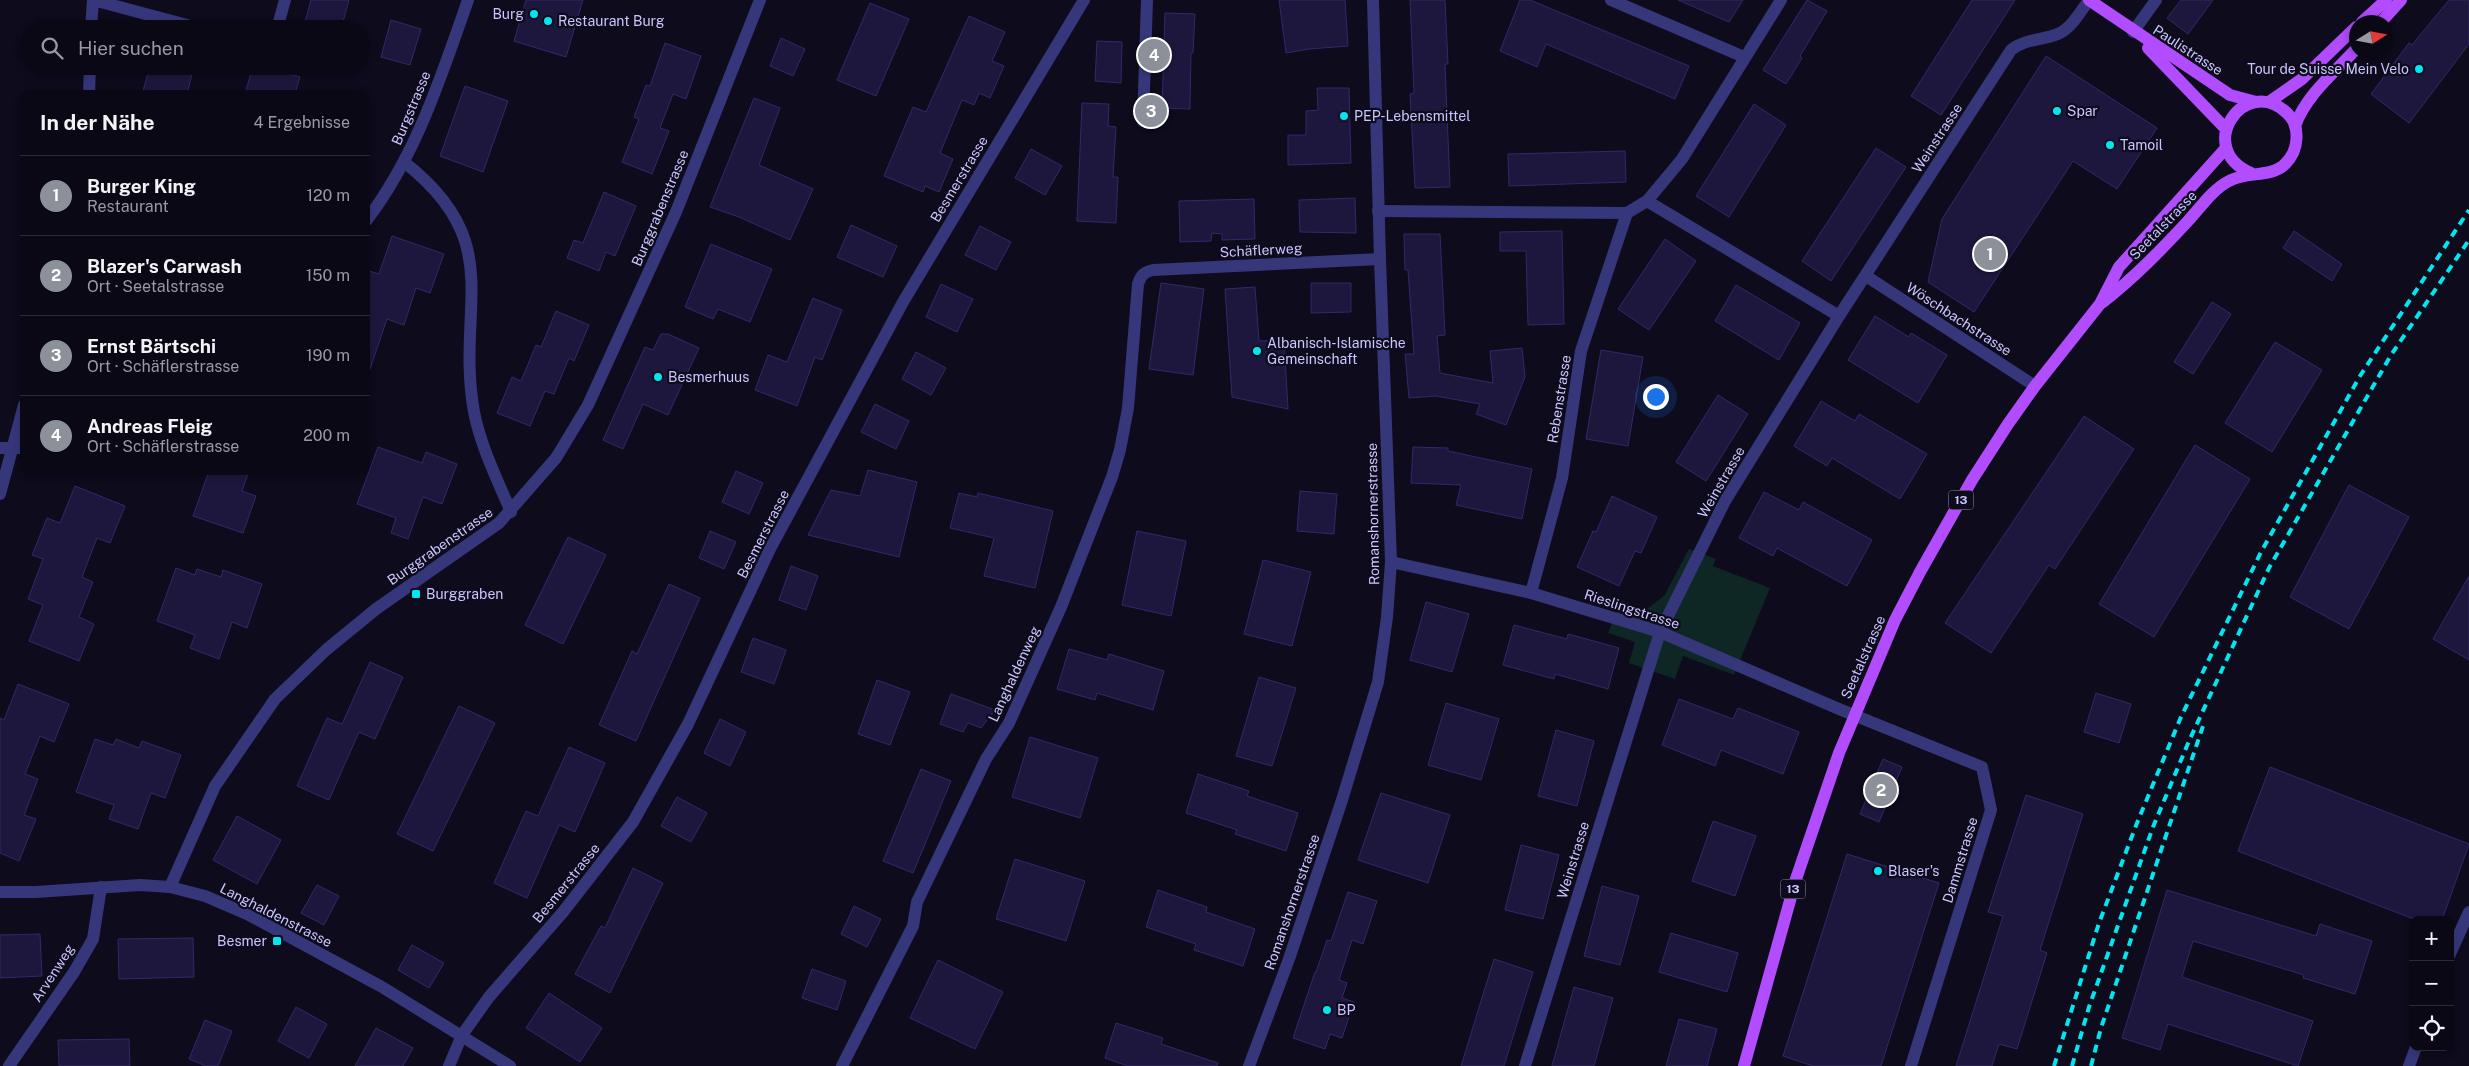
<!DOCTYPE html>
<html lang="de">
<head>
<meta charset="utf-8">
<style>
	body { margin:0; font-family:"Public Sans",sans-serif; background:#181622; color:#f1f3f6 }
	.controls { position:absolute; right:15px; bottom:15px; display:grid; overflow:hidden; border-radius:10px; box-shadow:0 2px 8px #0003 }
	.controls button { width:45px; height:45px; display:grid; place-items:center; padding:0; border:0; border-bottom:1px solid #2a2934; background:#0a0815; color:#f1f3f6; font:25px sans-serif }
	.compass { position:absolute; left:2349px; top:15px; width:45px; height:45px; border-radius:50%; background:#0a0815; box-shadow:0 2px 8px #0003; rotate:79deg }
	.you { position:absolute; left:1655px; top:396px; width:18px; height:18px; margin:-12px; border:4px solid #fff; border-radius:50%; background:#1a73e8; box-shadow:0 0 0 8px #1a73e833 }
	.badge { display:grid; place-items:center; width:32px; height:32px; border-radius:50%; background:#8c9099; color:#fff; font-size:16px; font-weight:700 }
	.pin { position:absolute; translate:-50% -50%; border:2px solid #fff; box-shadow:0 1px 5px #0006 }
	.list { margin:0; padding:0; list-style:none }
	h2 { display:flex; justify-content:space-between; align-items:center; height:65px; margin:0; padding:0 20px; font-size:21px }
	h2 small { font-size:16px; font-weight:400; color:#999aa0 }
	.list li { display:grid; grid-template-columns:32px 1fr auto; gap:15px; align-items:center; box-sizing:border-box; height:80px; padding:0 20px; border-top:1px solid #2a2934 }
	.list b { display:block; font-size:19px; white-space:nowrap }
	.list p { margin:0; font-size:16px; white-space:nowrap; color:#999aa0 }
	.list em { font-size:16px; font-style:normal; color:#999aa0 }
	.icon { flex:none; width:28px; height:28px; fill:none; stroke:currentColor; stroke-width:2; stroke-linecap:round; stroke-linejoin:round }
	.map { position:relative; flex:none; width:2469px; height:1066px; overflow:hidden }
	.search { position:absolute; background:#0a0815; box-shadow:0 2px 8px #0003; left:20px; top:20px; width:350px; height:55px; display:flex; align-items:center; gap:12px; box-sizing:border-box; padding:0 18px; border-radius:28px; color:#999aa0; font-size:19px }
	.panel { position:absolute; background:#0a0815; box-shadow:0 2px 8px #0003; left:20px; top:90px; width:350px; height:385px; border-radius:10px }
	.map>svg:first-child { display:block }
	.green { fill:#0e2624 }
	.building { fill:#1d173d; stroke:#322969 }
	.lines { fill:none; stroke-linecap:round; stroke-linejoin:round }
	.minor { stroke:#36377b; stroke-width:12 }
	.major { stroke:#b24dff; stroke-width:12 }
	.rail { stroke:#00e7f1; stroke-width:4; stroke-dasharray:8 6; stroke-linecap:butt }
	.poi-dot { fill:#00e7f1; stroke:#0d0b1c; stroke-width:2 }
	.labels { text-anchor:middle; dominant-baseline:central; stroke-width:4.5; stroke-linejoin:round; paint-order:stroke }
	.shield { fill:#0d0b1c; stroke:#918ebb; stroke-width:1 }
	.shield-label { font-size:12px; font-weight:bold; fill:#cac6ff }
	.poi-label { font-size:14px; fill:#cac6ff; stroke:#0d0b1c; text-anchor:start }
	.street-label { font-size:14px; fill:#cac6ff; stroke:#0d0b1c }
</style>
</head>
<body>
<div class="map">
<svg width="2469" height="1066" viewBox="0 0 2469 1066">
	<rect width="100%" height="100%" fill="#0d0b1c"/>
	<!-- green -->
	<path class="green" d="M1689 549 1716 559 1713 566 1770 588 1734 675 1683 656 1675 679 1629 663 1635 642 1608 633 1621 600 1644 611 1664 596Z"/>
	<!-- building -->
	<g class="building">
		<path d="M311 0H349L341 29H303Z"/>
		<path d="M526 0H583L566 57 514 41Z"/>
		<path d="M1279 0H1345L1348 46 1309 49 1286 53Z"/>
		<path d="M1410 0H1445L1448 64H1445L1450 187 1415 188 1410 94 1414 93Z"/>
		<path d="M1520 0H1530L1689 66 1675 99 1546 44 1537 67 1500 51Z"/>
		<path d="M1678 0H1743L1729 22Z"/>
		<path d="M1807 0 1827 11 1800 56 1802 58 1786 84 1763 70Z"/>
		<path d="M1972 0H2015L1941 115 1911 96Z"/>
		<path d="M2181 0H2213L2188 34 2167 18Z"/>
		<path d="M2449 0H2469V44L2409 123 2371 94 2409 43 2412 45Z"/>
		<path d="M870 3 909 19 876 96 837 80Z"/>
		<path d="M1165 13 1195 14 1193 53H1191L1190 109 1162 108Z"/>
		<path d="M969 16 1005 32 992 61 1004 66 990 98 979 93 974 105 962 100 940 153 953 159 939 192 925 186 923 192 884 176 913 107 926 112Z"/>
		<path d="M391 20 421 29 410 65 381 57Z"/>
		<path d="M781 38 805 49 793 76 770 66Z"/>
		<path d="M1097 41 1122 42 1121 83 1095 81Z"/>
		<path d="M665 43 701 56 686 99 673 94 660 128 669 131 652 174 622 162 639 119 634 117 646 85 650 86Z"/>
		<path d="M2046 56 2157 128 2117 189 2073 161 1974 312 1928 282 1942 219Z"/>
		<path d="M150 66H194L187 94H154L143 91Z"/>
		<path d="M253 66H262L300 77 295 94H245Z"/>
		<path d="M465 86 508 101 483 172 440 156Z"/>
		<path d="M1317 88H1349L1351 163 1288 165V135H1306V111L1318 110Z"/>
		<path d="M754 98 780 108 759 165 813 189 790 240 739 217 710 207Z"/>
		<path d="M1082 103 1109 104 1108 126 1116 127 1113 177H1118L1116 223 1077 221Z"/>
		<path d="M1754 104 1786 125 1729 217 1696 196Z"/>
		<path d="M1876 148 1906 167 1831 281 1802 261Z"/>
		<path d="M1031 149 1062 166 1045 195 1015 178Z"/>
		<path d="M1625 151 1626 182 1509 186 1508 154Z"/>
		<path d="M604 192 636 206 615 256 606 252 599 271 567 258 574 240 583 243Z"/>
		<path d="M1355 198 1356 233 1300 232 1299 200Z"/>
		<path d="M1254 199 1255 239 1222 240V234L1212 233 1211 241 1180 242 1179 201Z"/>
		<path d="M851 225 897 246 883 277 837 257Z"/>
		<path d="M980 226 1011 242 996 270 965 255Z"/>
		<path d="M1562 231 1564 324 1528 325 1526 251H1500V232Z"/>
		<path d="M2294 231 2342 264 2332 281 2283 248Z"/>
		<path d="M1404 234H1440L1445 335 1437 336 1440 373 1493 383 1490 351 1522 348 1525 377 1506 425 1476 414 1480 404 1436 396 1409 398 1405 354H1414L1408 270H1405Z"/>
		<path d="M392 236 444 254 430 293 416 288 404 325 387 319 369 372H366V270L379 274Z"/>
		<path d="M1665 239 1696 261 1649 330 1618 309Z"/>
		<path d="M711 244 772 269 750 322 718 309 713 319 685 307Z"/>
		<path d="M1161 283 1204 289 1193 375 1149 369Z"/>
		<path d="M1311 283H1351V312L1311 313Z"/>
		<path d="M941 284 973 299 957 332 926 317Z"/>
		<path d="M1736 285 1800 323 1779 360 1715 321Z"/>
		<path d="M1255 287 1259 341 1284 340 1288 409 1232 397 1225 289Z"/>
		<path d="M813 298 842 310 822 360 815 357 797 406 755 390 768 355 787 362Z"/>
		<path d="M2212 302 2231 314 2193 374 2174 362Z"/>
		<path d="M556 311 589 325 574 361 569 358 554 394 545 391 530 426 497 413 512 377 521 381 536 345 541 347Z"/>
		<path d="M1875 316 1909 337 1911 333 1947 355 1918 403 1848 360Z"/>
		<path d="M661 334H668L699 348 668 415 643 404 623 449 603 440 645 347 653 350Z"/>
		<path d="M2275 342 2322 370 2272 452 2225 423Z"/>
		<path d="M1601 350 1643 357 1628 446 1586 439Z"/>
		<path d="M916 352 946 368 931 395 902 379Z"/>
		<path d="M1718 395 1748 414 1706 481 1676 462Z"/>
		<path d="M1821 401 1855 421 1859 414 1927 454 1900 499 1832 458 1827 466 1794 446Z"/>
		<path d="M875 404 909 421 896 449 861 432Z"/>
		<path d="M2084 416 2134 449 2055 569 2049 565 1991 653 1945 623Z"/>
		<path d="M2195 445 2250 479 2154 637 2099 604Z"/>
		<path d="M378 447 422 463 426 452 457 464 442 504 423 497 408 539 391 533 396 518 357 504Z"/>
		<path d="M1413 447 1448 448V451L1532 469 1522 519 1456 505 1461 485 1411 483Z"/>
		<path d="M868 470 917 482 899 557 808 535 831 490 860 496Z"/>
		<path d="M209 471H249L242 491 256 496 243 533 193 516Z"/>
		<path d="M736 471 763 483 749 514 722 502Z"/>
		<path d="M2349 485 2409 517 2349 629 2290 597Z"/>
		<path d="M75 486 125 506 110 543 97 538 82 577 93 582 79 617 94 624 79 661 29 641 43 605 28 599 43 559 32 555 47 518 60 523Z"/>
		<path d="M1300 491 1337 494 1334 534 1297 531Z"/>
		<path d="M1764 492 1799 510 1803 502 1872 540 1847 586 1777 548 1773 556 1739 538Z"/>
		<path d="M959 493 977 497 978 493 1053 511 1035 588 984 576 994 538 950 528Z"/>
		<path d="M1612 496 1657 517 1641 553 1635 551 1619 586 1577 567 1593 531 1596 532Z"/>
		<path d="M710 531 736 542 724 569 699 558Z"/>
		<path d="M1137 531 1186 541 1171 616 1122 605Z"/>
		<path d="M568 537 606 555 563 644 525 625Z"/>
		<path d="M1263 560 1311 572 1292 646 1244 634Z"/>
		<path d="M791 566 818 576 806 610 779 600Z"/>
		<path d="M176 568 195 575 197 569 221 577 223 570 262 584 247 628 232 622 219 659 190 648 195 635 157 621Z"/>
		<path d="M2469 576V660L2433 639Z"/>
		<path d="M669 584 700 598 636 741 599 725 632 651 637 654Z"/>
		<path d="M1426 602 1469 614 1452 672 1410 660Z"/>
		<path d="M1514 625 1567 639 1568 634 1619 648 1608 689 1555 674 1554 679 1503 665Z"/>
		<path d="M753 638 786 650 774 684 741 672Z"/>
		<path d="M1069 649 1107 660 1109 654 1164 671 1153 710 1097 693 1095 700 1057 689Z"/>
		<path d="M370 662 403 677 375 739 359 732 329 800 297 786 327 718 342 724Z"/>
		<path d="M1259 677 1296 688 1272 766 1236 756Z"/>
		<path d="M877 680 910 692 890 745 858 734Z"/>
		<path d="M18 684 69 704 54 742 40 736 25 774 38 779 24 815 36 819 19 861 0 853V718L4 720Z"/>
		<path d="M2096 693 2131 704 2119 743 2084 732Z"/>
		<path d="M951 694 995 710 981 728 968 723 963 732 940 724Z"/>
		<path d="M1679 699 1733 719 1738 708 1799 732 1783 774 1721 750 1715 766 1662 745Z"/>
		<path d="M1446 703 1499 719 1481 780 1428 765Z"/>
		<path d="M459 706 495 723 433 851 397 834Z"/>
		<path d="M720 719 746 732 730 766 704 753Z"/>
		<path d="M1556 730 1594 741 1577 806 1538 796Z"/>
		<path d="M1030 737 1098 758 1080 818 1012 797Z"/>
		<path d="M95 739 113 745 116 739 139 748 142 741 181 755 165 798 151 793 138 829 109 819 114 805 76 792Z"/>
		<path d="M569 747 605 763 575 832 559 825 527 898 494 883 526 811 538 816Z"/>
		<path d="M1883 759 1902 767 1879 822 1860 814Z"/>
		<path d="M2270 767 2469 844 2442 920H2416L2238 851Z"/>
		<path d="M921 769 951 781 913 873 883 861Z"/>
		<path d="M1198 774 1249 791 1247 796 1298 813 1286 851 1235 834 1237 830 1186 813Z"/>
		<path d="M1381 793 1450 815 1428 883 1358 860Z"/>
		<path d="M2026 795 2083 814 2040 950 2047 953 2017 1049 1999 1044 1992 1066H1956L2003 916 1988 912Z"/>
		<path d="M677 797 707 813 691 842 661 826Z"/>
		<path d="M237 816 281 840 257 884 213 860Z"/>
		<path d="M1713 821 1756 836 1735 896 1692 881Z"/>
		<path d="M1521 845 1559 855 1543 919 1505 910Z"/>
		<path d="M1847 854 1939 883 1881 1066H1813L1783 1056Z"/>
		<path d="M1015 859 1085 881 1066 941 996 919Z"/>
		<path d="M633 868 663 883 610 993 575 974 601 926 605 928Z"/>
		<path d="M317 885 339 896 324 925 301 913Z"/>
		<path d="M1602 886 1639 896 1620 965 1584 956Z"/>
		<path d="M1158 890 1207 907 1206 912 1255 929 1243 966 1194 950 1196 944 1146 927Z"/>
		<path d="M2167 890 2316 936 2320 924 2372 941 2355 994 2303 978 2304 975 2193 941 2182 977 2313 1021 2298 1066 2168 1024 2160 1050 2122 1038Z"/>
		<path d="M1348 892 1377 901 1363 944 1352 940 1339 980 1347 983 1342 998 1354 1002 1342 1038 1330 1034 1325 1049 1293 1038 1315 972H1316L1327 940 1331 941Z"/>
		<path d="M854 906 881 919 867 947 841 934Z"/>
		<path d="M1671 933 1738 953 1727 992 1659 972Z"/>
		<path d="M40 934 42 976 0 978V935Z"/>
		<path d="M193 938 194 977 119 979 118 939Z"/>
		<path d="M412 945 444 963 429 988 398 970Z"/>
		<path d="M1494 959 1533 972 1504 1066H1461Z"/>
		<path d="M938 960 1003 992 975 1049 910 1018Z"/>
		<path d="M812 969 846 981 837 1010 802 998Z"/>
		<path d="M1574 987 1613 998 1594 1066H1552Z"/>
		<path d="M549 993 602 1028 580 1062 526 1028Z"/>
		<path d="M296 1007 327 1024 309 1058 278 1041Z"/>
		<path d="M1679 1019 1717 1029 1707 1066H1666Z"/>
		<path d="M205 1020 232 1031 218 1066H206L189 1059Z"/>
		<path d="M1116 1023 1163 1038 1161 1044 1218 1063 1217 1066H1128L1105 1058Z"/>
		<path d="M376 1028 413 1048 403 1066H355Z"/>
		<path d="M129 1039 130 1066H59L58 1040Z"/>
	</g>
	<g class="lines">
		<!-- minor -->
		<g class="minor">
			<path d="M93 0 202 29"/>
			<path d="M1611 0 1744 57"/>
			<path d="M91 29 93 0"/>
			<path d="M277 29 285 0"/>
			<path d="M2133 32 2156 0"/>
			<path d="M89 94 90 66"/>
			<path d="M1143 121 1147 0"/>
			<path d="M404 162C509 244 455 306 474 412 481 447 497 479 511 512"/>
			<path d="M1647 201 1839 316"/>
			<path d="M1378 211 1627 213"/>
			<path d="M366 221C416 156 441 77 468 0"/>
			<path d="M1866 276 2035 386"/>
			<path d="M0 448H24"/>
			<path d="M0 494 24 405"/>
			<path d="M1391 562 1531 593 1660 632 1839 709 1982 767 1991 810 1911 1066"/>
			<path d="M1531 593 1562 478 1581 351 1627 213 1647 201 1682 159 1781 0"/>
			<path d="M170 887 215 786 275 699 326 650 376 609 499 523 556 458 588 405 676 212 760 0"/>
			<path d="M0 892H36L140 885 170 887 205 896 247 914 382 987 510 1066"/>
			<path d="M2450 954 2469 912"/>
			<path d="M9 1066 74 972 93 939 101 887"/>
			<path d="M449 1066 462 1035 489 997 563 912 633 822 688 724 770 549 903 302 1084 0"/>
			<path d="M842 1066 913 926 917 902 986 759 1009 723 1061 607 1112 477 1120 450 1128 408 1138 284C1141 275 1144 272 1153 270L1380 259"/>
			<path d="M1249 1066 1289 959 1342 800 1378 682 1387 617 1391 562 1380 259 1373 0"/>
			<path d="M1525 1066 1660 632 1725 501 1839 316 2011 50C2026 38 2043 41 2060 33 2072 27 2081 11 2089 0"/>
			<path d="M2409 1066 2416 1047"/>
		</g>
		<!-- major -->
		<g class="major">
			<path d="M2089 0 2230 95 2256 102"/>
			<path d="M2362 22 2386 0"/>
			<path d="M2381 22 2401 0"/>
			<path d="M2148 48 2226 129"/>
			<path d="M2269 102 2302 79 2356 27"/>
			<path d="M2295 126C2306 95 2335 72 2356 49"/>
			<path d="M2103 302C2135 277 2161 250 2188 221 2200 208 2213 189 2229 181 2247 171 2271 178 2285 164 2299 151 2301 126 2287 113 2245 73 2193 148 2251 173"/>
			<path d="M1744 1066 1796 879 1839 753 1895 620 1920 572 1972 480 2008 424 2035 386 2100 304 2119 267 2226 148"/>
		</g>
		<!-- rail -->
		<g class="rail">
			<path d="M2054 1066 2099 923 2137 823 2181 717 2261 552 2360 376 2469 210"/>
			<path d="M2072 1066 2089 1007 2153 827 2189 741 2269 568 2391 355 2469 240"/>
			<path d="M2091 1066 2101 1028 2203 726"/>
		</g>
	</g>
	<!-- markers -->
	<g class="poi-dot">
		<circle cx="534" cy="14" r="5"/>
		<circle cx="548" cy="21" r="5"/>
		<circle cx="2419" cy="69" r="5"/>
		<circle cx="2057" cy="111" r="5"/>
		<circle cx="1344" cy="116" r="5"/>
		<circle cx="2110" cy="145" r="5"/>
		<circle cx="1257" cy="351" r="5"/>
		<circle cx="658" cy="377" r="5"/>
		<rect x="411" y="589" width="10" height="10" rx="2.5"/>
		<circle cx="1878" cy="871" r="5"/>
		<rect x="272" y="936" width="10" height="10" rx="2.5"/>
		<circle cx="1327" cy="1010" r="5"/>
	</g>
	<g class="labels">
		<!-- shield labels -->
		<g class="shield">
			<rect x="1948.5" y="490.5" width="25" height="19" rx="4"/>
			<rect x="1780.5" y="879.5" width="25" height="19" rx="4"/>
		</g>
		<g class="shield-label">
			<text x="1961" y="500">13</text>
			<text x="1793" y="889">13</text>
		</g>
		<!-- poi labels -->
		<g class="poi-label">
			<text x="524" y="14" text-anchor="end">Burg</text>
			<text x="558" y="21">Restaurant Burg</text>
			<text x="2409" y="69" text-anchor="end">Tour de Suisse Mein Velo</text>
			<text x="2067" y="111">Spar</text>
			<text x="1354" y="116">PEP-Lebensmittel</text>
			<text x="2120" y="145">Tamoil</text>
			<text x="1267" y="343">Albanisch-Islamische<tspan x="1267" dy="16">Gemeinschaft</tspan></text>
			<text x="668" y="377">Besmerhuus</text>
			<text x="426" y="594">Burggraben</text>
			<text x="1888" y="871">Blaser's</text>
			<text x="267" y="941" text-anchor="end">Besmer</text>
			<text x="1337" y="1010">BP</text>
		</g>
		<!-- street labels -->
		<g class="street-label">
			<text transform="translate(2188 50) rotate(33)">Paulistrasse</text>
			<text transform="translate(411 108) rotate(-67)">Burgstrasse</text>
			<text transform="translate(1937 138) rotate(-57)">Weinstrasse</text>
			<text transform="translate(959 179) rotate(-59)">Besmerstrasse</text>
			<text transform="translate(660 208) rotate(-67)">Burggrabenstrasse</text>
			<text transform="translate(2163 225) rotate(-46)">Seetalstrasse</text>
			<text transform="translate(1261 250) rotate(-3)">Schäflerweg</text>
			<text transform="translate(1959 319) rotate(33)">Wöschbachstrasse</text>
			<text transform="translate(1559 399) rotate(-81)">Rebenstrasse</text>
			<text transform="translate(1721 482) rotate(-60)">Weinstrasse</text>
			<text transform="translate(1373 514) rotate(-91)">Romanshornerstrasse</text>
			<text transform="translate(763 534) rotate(-63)">Besmerstrasse</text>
			<text transform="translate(440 546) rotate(-35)">Burggrabenstrasse</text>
			<text transform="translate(1632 609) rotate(18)">Rieslingstrasse</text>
			<text transform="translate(1863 657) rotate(-66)">Seetalstrasse</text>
			<text transform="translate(1014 674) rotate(-65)">Langhaldenweg</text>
			<text transform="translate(1573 860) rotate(-73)">Weinstrasse</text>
			<text transform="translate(1960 860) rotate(-73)">Dammstrasse</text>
			<text transform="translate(566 883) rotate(-51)">Besmerstrasse</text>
			<text transform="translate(1292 902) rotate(-71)">Romanshornerstrasse</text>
			<text transform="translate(276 915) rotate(27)">Langhaldenstrasse</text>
			<text transform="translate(53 973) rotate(-57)">Arvenweg</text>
		</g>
	</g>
</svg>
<div class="controls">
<button>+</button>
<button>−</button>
<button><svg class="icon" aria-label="locate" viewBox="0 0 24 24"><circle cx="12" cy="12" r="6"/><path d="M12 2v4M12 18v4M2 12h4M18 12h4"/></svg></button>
</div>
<svg class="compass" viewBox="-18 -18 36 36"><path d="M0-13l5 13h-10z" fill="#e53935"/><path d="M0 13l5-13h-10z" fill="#999aa0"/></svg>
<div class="you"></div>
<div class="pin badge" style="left:1990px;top:254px">1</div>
<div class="pin badge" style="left:1881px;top:790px">2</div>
<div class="pin badge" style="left:1151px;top:111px">3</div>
<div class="pin badge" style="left:1154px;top:55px">4</div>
<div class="search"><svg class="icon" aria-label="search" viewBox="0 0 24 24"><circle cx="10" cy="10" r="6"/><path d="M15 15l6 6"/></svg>Hier suchen</div>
<section class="panel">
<h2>In der Nähe<small>4 Ergebnisse</small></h2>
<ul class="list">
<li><span class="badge">1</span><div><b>Burger King</b><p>Restaurant</p></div><em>120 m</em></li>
<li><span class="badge">2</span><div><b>Blazer's Carwash</b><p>Ort · Seetalstrasse</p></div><em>150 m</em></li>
<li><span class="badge">3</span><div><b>Ernst Bärtschi</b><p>Ort · Schäflerstrasse</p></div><em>190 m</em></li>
<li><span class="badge">4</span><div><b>Andreas Fleig</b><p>Ort · Schäflerstrasse</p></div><em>200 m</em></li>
</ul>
</section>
</div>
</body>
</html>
